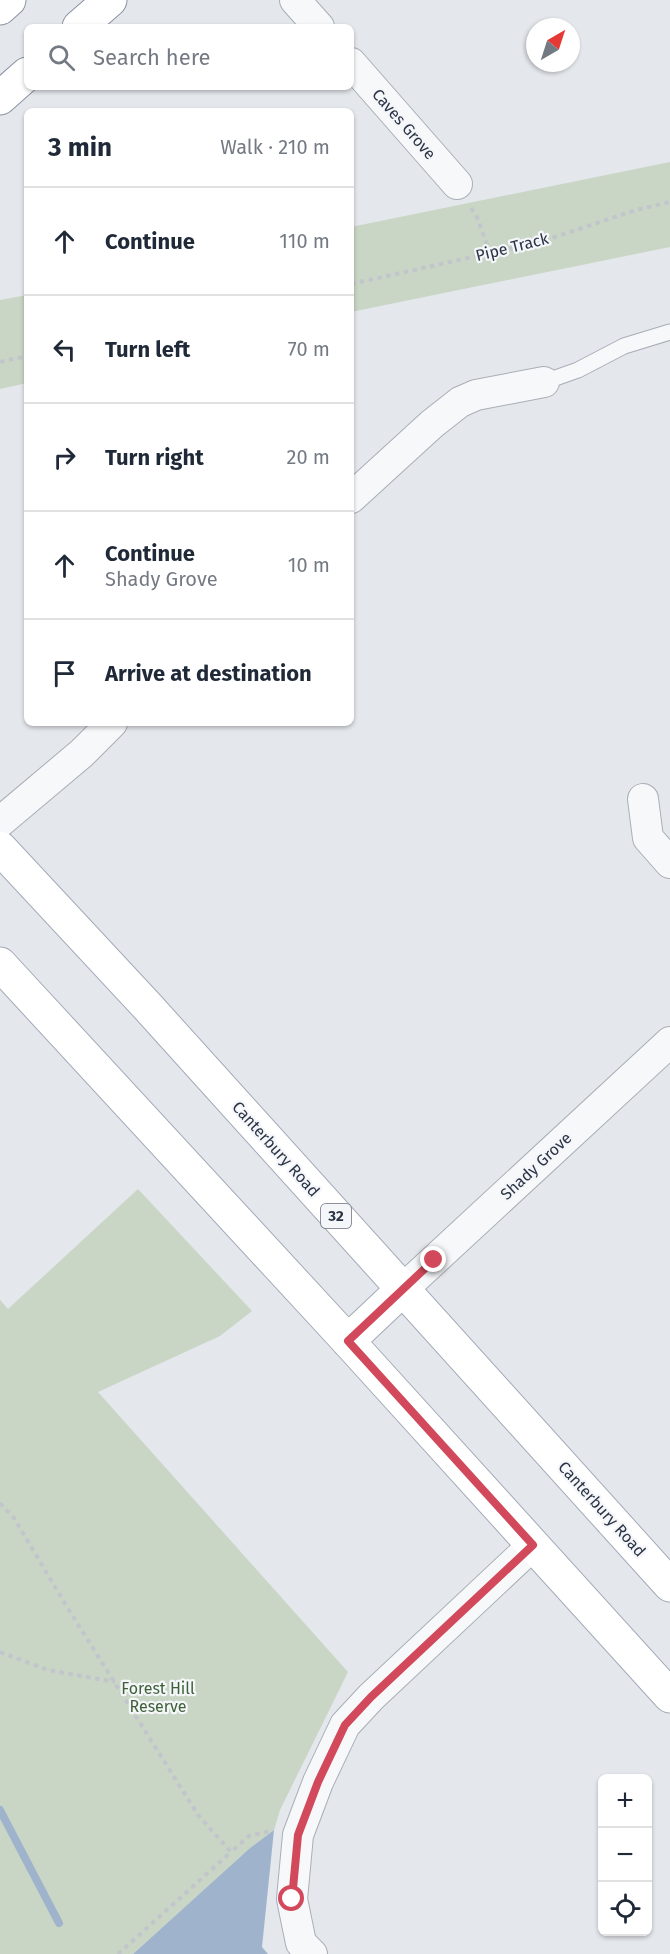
<!DOCTYPE html>
<html lang="en">
<head>
<meta charset="utf-8">
<style>
	body { margin:0; font-family:"Fira Sans",sans-serif; background:#f6f6f7; color:#1f2937 }
	.controls { position:absolute; right:18px; bottom:18px; display:grid; overflow:hidden; border-radius:9px; box-shadow:0 2px 4px #0004 }
	.controls button { width:54px; height:54px; display:grid; place-items:center; padding:0; border:0; border-bottom:2px solid #e0e1e3; background:#fff; color:#1f2937; font:30px sans-serif }
	.compass { position:absolute; left:526px; top:18px; width:54px; height:54px; border-radius:50%; background:#fff; box-shadow:0 2px 4px #0004; rotate:39deg }
	.stop { position:absolute; width:18px; height:18px; margin:-14px; border:4px solid #d1495b; border-radius:50%; background:#fff }
	.stop.end { background:#d1495b; border-color:#fff; box-shadow:0 2px 6px #0008 }
	.list { margin:0; padding:0; list-style:none }
	h2 { display:flex; justify-content:space-between; align-items:center; height:78px; margin:0; padding:0 24px; font-size:26px }
	h2 small { font-size:20px; font-weight:400; color:#747a83 }
	.list li { display:grid; grid-template-columns:39px 1fr auto; gap:18px; align-items:center; box-sizing:border-box; height:108px; padding:0 24px; border-top:2px solid #e0e1e3 }
	.list b { display:block; font-size:22px; white-space:nowrap }
	.list p { margin:0; font-size:20px; white-space:nowrap; color:#747a83 }
	.list em { font-size:20px; font-style:normal; color:#747a83 }
	.icon { flex:none; width:33px; height:33px; fill:none; stroke:currentColor; stroke-width:2; stroke-linecap:round; stroke-linejoin:round }
	.map { position:relative; flex:none; width:670px; height:1954px; overflow:hidden }
	.search { position:absolute; background:#fff; box-shadow:0 2px 4px #0004; left:24px; top:24px; width:330px; height:66px; display:flex; align-items:center; gap:15px; box-sizing:border-box; padding:0 21px; border-radius:9px; color:#747a83; font-size:22px }
	.panel { position:absolute; background:#fff; box-shadow:0 2px 4px #0004; left:24px; top:108px; width:330px; height:618px; border-radius:9px }
	.map>svg:first-child { display:block }
	.green { fill:#c9d6c5 }
	.water { fill:#9fb4cc }
	.lines { fill:none; stroke-linecap:round; stroke-linejoin:round }
	.stream { stroke:#9fb4cc; stroke-width:8 }
	.service-casing { stroke:#a9aeb7; stroke-width:17 }
	.minor-casing { stroke:#a9aeb7; stroke-width:32 }
	.primary-casing { stroke:#a3abb8; stroke-width:35 }
	.trunk-casing { stroke:#8b94a3; stroke-width:35 }
	.path { stroke:#c2c5cb; stroke-width:4; stroke-dasharray:4.5 4.5; stroke-linecap:butt }
	.service { stroke:#f7f8fa; stroke-width:15 }
	.minor { stroke:#f7f8fa; stroke-width:30 }
	.primary { stroke:#fff; stroke-width:33 }
	.trunk { stroke:#fff; stroke-width:33 }
	.route { stroke:#d1495b; stroke-width:8 }
	.labels { text-anchor:middle; dominant-baseline:central; stroke-width:4.5; stroke-linejoin:round; paint-order:stroke }
	.shield { fill:#f4f6f9; stroke:#676e7b; stroke-width:1.5 }
	.shield-label { font-size:15px; font-weight:bold; fill:#2b3445 }
	.street-label { font-size:16px; fill:#2b3445; stroke:#f4f6f9 }
	.park-label { font-size:16px; fill:#3f6138; stroke:#f4f6f9 }
</style>
</head>
<body>
<div class="map">
<svg width="670" height="1954" viewBox="0 0 670 1954">
	<rect width="100%" height="100%" fill="#e4e7ec"/>
	<!-- green -->
	<g class="green">
		<path d="M670 162V247L351 312V227Z"/>
		<path d="M27 295V383L0 389V300Z"/>
		<path d="M138 1189 252 1311 220 1336 98 1392 348 1672 280 1810 274 1830 250 1848 133 1954H0V1300L8 1309Z"/>
	</g>
	<!-- water -->
	<path class="water" d="M274 1830 262 1947 268 1954H133L250 1848Z"/>
	<g class="lines">
		<!-- stream -->
		<path class="stream" d="M0 1810 59 1923"/>
		<defs>
			<path id="service" d="M544 382 578 370 624 346 670 332"/>
			<g id="minor">
				<path d="M295 0 319 27"/>
				<path d="M351 63 457 184"/>
				<path d="M351 498 432 424 460 402 476 395 544 382"/>
				<path d="M643 799 648 838 670 863"/>
				<path d="M0 822 82 753 112 723"/>
				<path d="M402 1290 670 1042"/>
				<path d="M312 1954 301 1943 292 1899 298 1835 318 1782 345 1725 371 1697 533 1545"/>
			</g>
			<g id="primary">
				<path d="M0 848 148 1007 670 1585"/>
				<path d="M0 964 348 1341 670 1696"/>
				<path d="M348 1341 402 1290"/>
			</g>
			<g id="trunk">
				<path d="M0 8 9 0"/>
				<path d="M79 27 110 0"/>
				<path d="M0 98 27 74"/>
			</g>
		</defs>
		<!-- service casing -->
		<use href="#service" class="service-casing"/>
		<!-- minor casing -->
		<use href="#minor" class="minor-casing"/>
		<!-- primary casing -->
		<use href="#primary" class="primary-casing"/>
		<!-- trunk casing -->
		<use href="#trunk" class="trunk-casing"/>
		<!-- path -->
		<g class="path">
			<path d="M471 208 477 217 490 253"/>
			<path d="M351 284 540 242 636 210 670 202"/>
			<path d="M0 362 27 356"/>
			<path d="M0 1503 14 1518 67 1607 198 1815 231 1852 249 1836 270 1831"/>
			<path d="M0 1652 48 1670 115 1682"/>
			<path d="M118 1954 231 1852"/>
		</g>
		<!-- service -->
		<use href="#service" class="service"/>
		<!-- minor -->
		<use href="#minor" class="minor"/>
		<!-- primary -->
		<use href="#primary" class="primary"/>
		<!-- trunk -->
		<use href="#trunk" class="trunk"/>
	</g>
	<g class="lines">
		<!-- route -->
		<path class="route" d="M292 1899 298 1835 318 1782 345 1725 371 1697 533 1545 348 1341 434 1260"/>
	</g>
	<g class="labels">
		<!-- shield labels -->
		<rect class="shield" x="321" y="1204" width="30" height="24" rx="4.5"/>
		<g class="shield-label">
			<text x="336" y="1216">32</text>
		</g>
		<!-- street labels -->
		<g class="street-label">
			<text transform="translate(404 124) rotate(49)">Caves Grove</text>
			<text transform="translate(512 247) rotate(-14)">Pipe Track</text>
			<text transform="translate(276 1149) rotate(48)">Canterbury Road</text>
			<text transform="translate(536 1166) rotate(-43)">Shady Grove</text>
			<text transform="translate(602 1509) rotate(48)">Canterbury Road</text>
		</g>
		<!-- park labels -->
		<g class="park-label">
			<text x="158" y="1688">Forest Hill<tspan x="158" dy="18">Reserve</tspan></text>
		</g>
	</g>
</svg>
<div class="controls">
<button>+</button>
<button>−</button>
<button><svg class="icon" aria-label="locate" viewBox="0 0 24 24"><circle cx="12" cy="12" r="6"/><path d="M12 2v4M12 18v4M2 12h4M18 12h4"/></svg></button>
</div>
<svg class="compass" viewBox="-18 -18 36 36"><path d="M0-13l5 13h-10z" fill="#e53935"/><path d="M0 13l5-13h-10z" fill="#747a83"/></svg>
<div class="stop" style="left:292px;top:1899px"></div>
<div class="stop end" style="left:434px;top:1260px"></div>
<div class="search"><svg class="icon" aria-label="search" viewBox="0 0 24 24"><circle cx="10" cy="10" r="6"/><path d="M15 15l6 6"/></svg>Search here</div>
<section class="panel">
<h2>3 min<small>Walk · 210 m</small></h2>
<ul class="list">
<li><svg class="icon" aria-label="ahead" viewBox="0 0 24 24"><path d="M12 20V5M6 11l6-6 6 6"/></svg><div><b>Continue</b></div><em>110 m</em></li>
<li><svg class="icon" aria-label="left" viewBox="0 0 24 24"><path d="M17 20v-9H6M10 6l-5 5 5 5"/></svg><div><b>Turn left</b></div><em>70 m</em></li>
<li><svg class="icon" aria-label="right" viewBox="0 0 24 24"><path d="M7 20v-9h11M14 6l5 5-5 5"/></svg><div><b>Turn right</b></div><em>20 m</em></li>
<li><svg class="icon" aria-label="ahead" viewBox="0 0 24 24"><path d="M12 20V5M6 11l6-6 6 6"/></svg><div><b>Continue</b><p>Shady Grove</p></div><em>10 m</em></li>
<li><svg class="icon" aria-label="arrive" viewBox="0 0 24 24"><path d="M6 21V4h12l-3 4 3 4H6"/></svg><div><b>Arrive at destination</b></div></li>
</ul>
</section>
</div>
</body>
</html>
